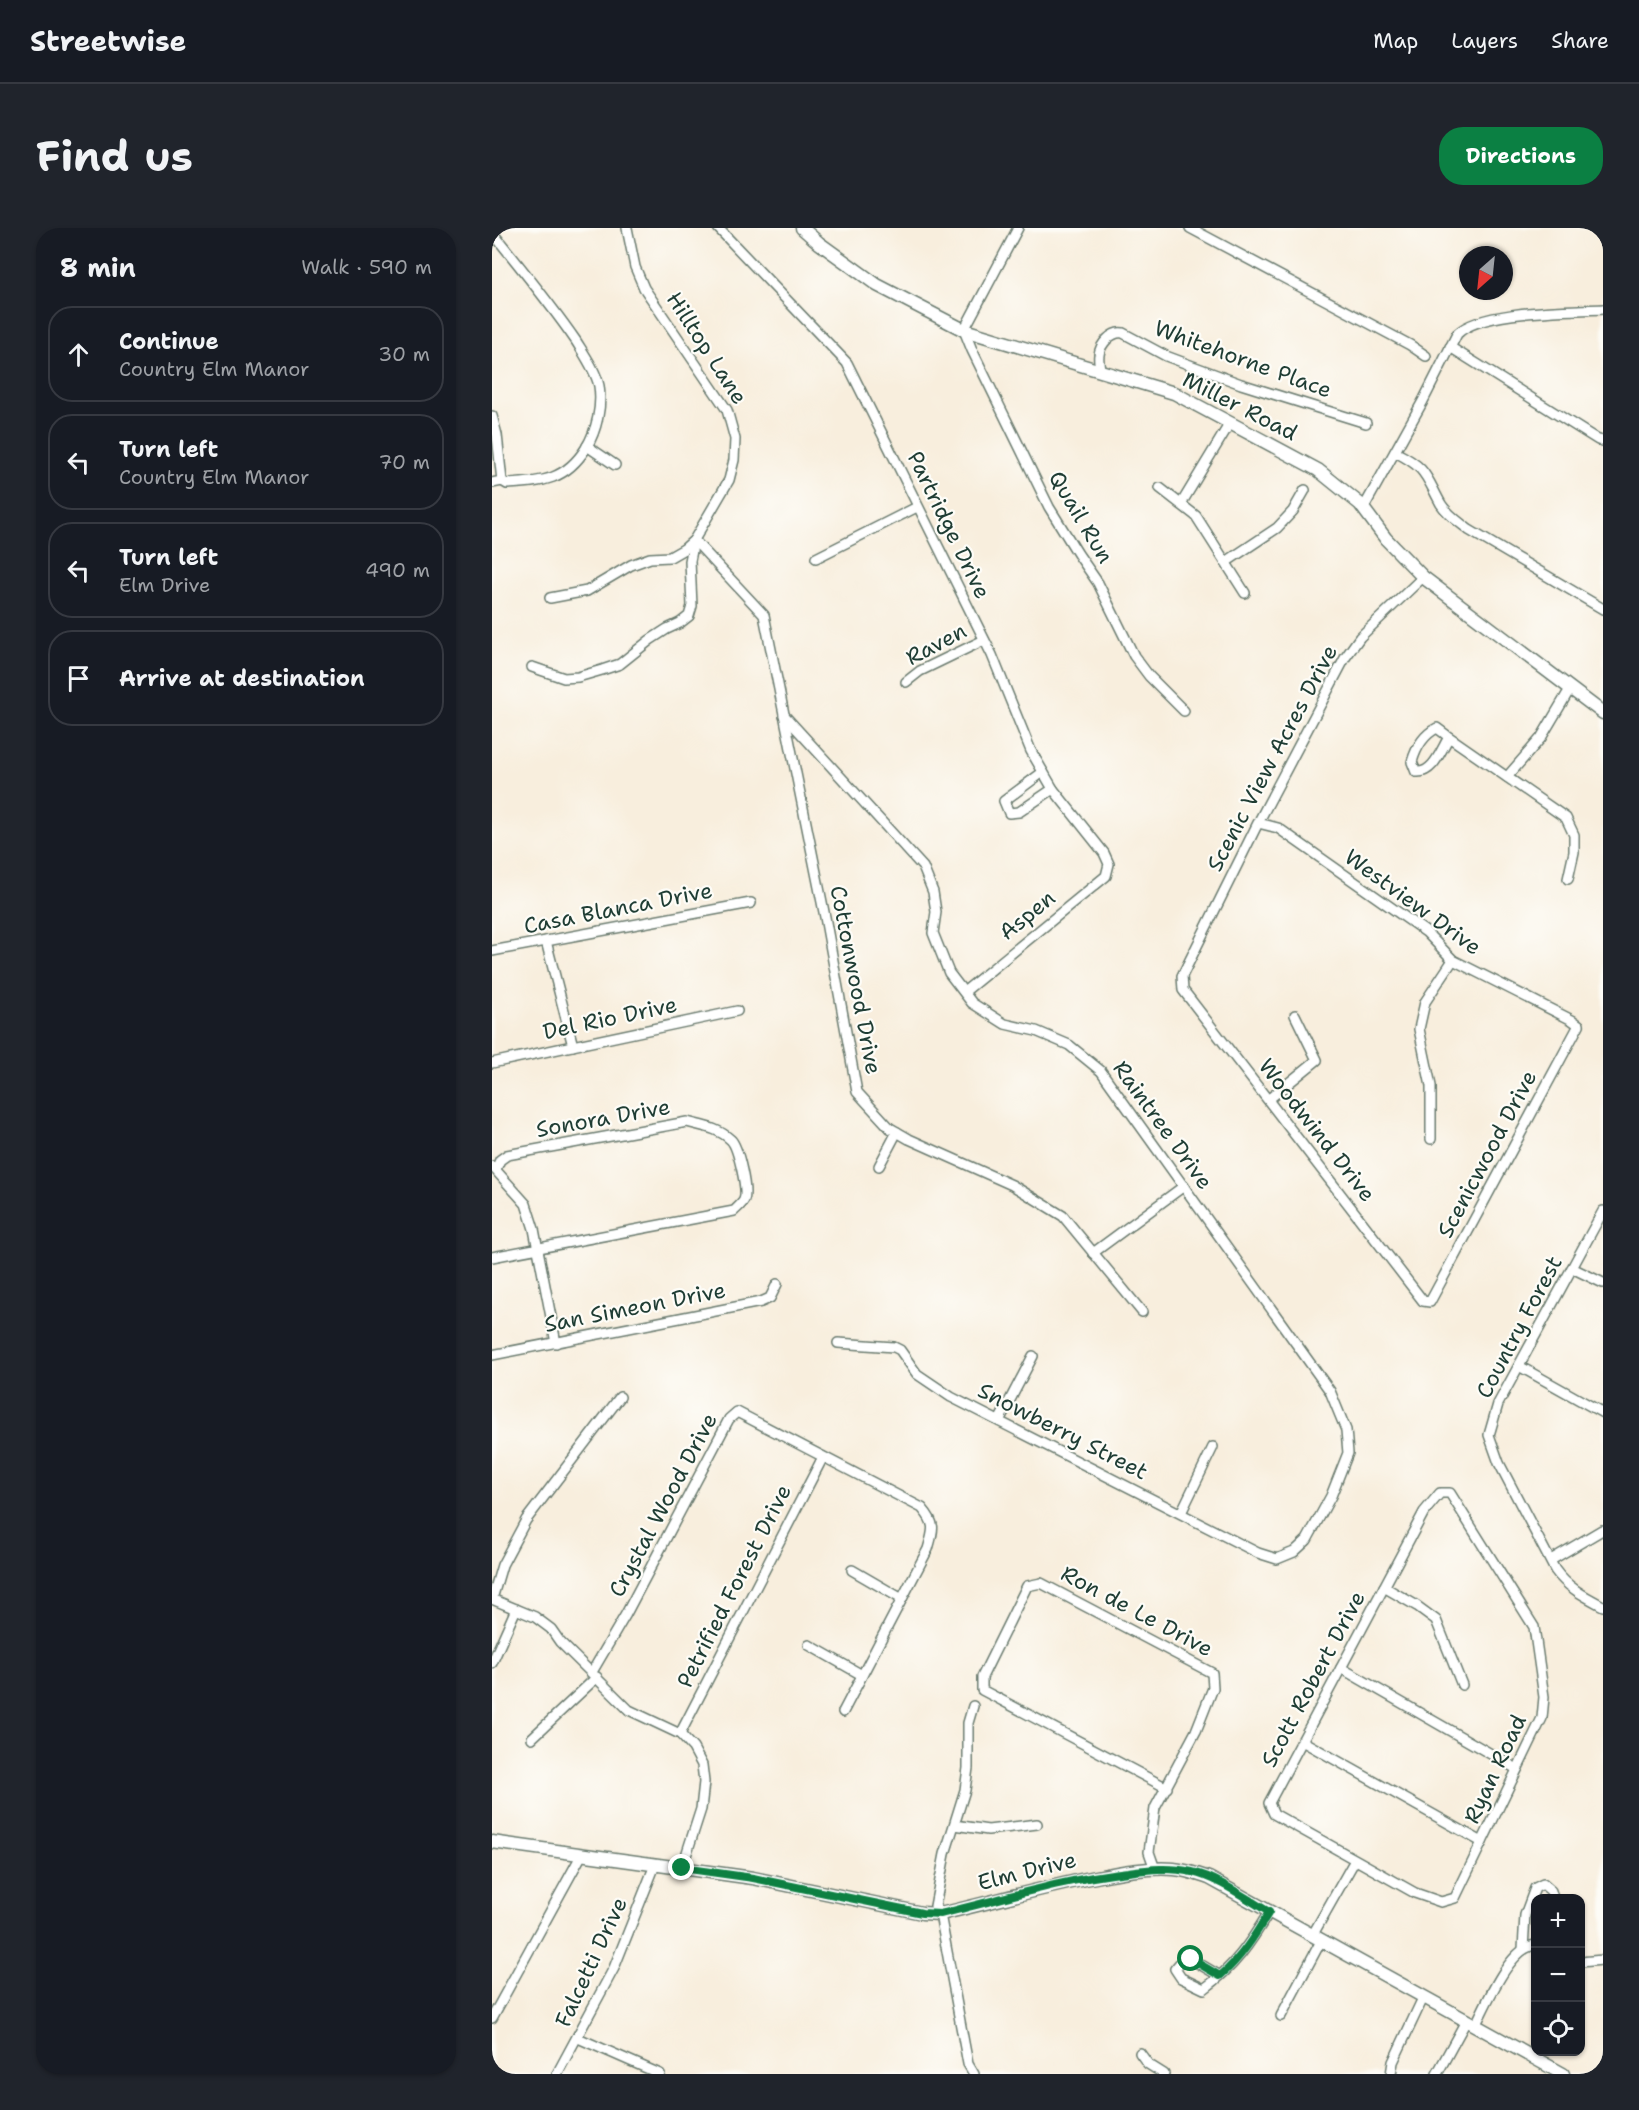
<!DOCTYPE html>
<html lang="en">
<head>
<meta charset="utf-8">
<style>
	body { margin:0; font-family:"Shantell Sans",sans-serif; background:#20242c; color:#f1f3f6 }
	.controls { position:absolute; right:18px; bottom:18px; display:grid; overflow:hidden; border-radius:12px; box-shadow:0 2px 4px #0004 }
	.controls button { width:54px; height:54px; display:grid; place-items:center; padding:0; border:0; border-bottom:2px solid #363941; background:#171b24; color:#f1f3f6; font:30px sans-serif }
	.compass { position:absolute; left:967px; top:18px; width:54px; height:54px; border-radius:50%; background:#171b24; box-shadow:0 2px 4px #0004; rotate:207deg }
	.stop { position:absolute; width:18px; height:18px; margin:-14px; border:4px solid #0b8043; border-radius:50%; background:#fff }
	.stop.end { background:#0b8043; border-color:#fff; box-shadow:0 2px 6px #0008 }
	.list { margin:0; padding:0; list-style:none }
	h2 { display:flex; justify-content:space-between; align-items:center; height:78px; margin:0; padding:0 24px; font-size:26px }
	h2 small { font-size:20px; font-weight:400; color:#9ea1a6 }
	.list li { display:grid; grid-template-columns:39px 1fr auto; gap:18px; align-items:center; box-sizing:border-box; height:96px; margin:0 12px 12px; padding:0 12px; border:2px solid #363941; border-radius:24px }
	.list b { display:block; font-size:22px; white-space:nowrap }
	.list p { margin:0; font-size:20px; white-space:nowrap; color:#9ea1a6 }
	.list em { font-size:20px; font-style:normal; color:#9ea1a6 }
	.icon { flex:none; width:33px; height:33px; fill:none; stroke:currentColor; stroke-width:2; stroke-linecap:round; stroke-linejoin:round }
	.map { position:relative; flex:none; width:1111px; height:1846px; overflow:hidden; border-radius:24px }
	header { display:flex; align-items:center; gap:36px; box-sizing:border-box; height:84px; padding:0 30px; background:#171b24; border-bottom:2px solid #363941 }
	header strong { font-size:28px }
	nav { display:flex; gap:33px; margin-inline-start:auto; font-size:21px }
	.intro { display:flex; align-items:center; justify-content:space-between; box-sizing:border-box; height:144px; padding:0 36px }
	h1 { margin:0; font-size:42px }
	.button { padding:15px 27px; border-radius:24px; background:#0b8043; color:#fff; font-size:21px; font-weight:700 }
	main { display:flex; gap:36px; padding:0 36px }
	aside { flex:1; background:#171b24; border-radius:24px; box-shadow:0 2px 4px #0004 }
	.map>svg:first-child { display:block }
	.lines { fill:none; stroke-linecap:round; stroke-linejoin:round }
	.minor-casing { stroke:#6b7b6f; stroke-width:12 }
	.tertiary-casing { stroke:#6b7b6f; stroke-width:15 }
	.minor { stroke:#fff; stroke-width:9 }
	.tertiary { stroke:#fff; stroke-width:12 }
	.route { stroke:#0b8043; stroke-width:8 }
	.labels { text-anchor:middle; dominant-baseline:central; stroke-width:4.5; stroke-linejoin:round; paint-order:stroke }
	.street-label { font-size:22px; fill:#1f3d34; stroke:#fdfcf7 }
</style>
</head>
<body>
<header>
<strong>Streetwise</strong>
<nav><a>Map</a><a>Layers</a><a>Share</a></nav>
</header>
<div class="intro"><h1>Find us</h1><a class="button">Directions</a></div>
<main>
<aside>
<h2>8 min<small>Walk · 590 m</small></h2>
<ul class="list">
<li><svg class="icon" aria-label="ahead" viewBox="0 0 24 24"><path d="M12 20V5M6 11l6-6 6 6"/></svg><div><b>Continue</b><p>Country Elm Manor</p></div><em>30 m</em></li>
<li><svg class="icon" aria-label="left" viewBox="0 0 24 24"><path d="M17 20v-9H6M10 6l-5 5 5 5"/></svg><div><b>Turn left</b><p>Country Elm Manor</p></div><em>70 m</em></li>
<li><svg class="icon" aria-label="left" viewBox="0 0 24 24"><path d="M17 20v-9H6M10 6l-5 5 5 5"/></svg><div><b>Turn left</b><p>Elm Drive</p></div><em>490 m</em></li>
<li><svg class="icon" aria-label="arrive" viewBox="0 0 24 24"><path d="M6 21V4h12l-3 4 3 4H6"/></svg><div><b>Arrive at destination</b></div></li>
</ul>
</aside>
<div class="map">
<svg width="1111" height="1846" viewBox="0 0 1111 1846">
	<rect width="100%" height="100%" fill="#fdfcf7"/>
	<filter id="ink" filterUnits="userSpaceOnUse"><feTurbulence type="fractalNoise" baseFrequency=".0167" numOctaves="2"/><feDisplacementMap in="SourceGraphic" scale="12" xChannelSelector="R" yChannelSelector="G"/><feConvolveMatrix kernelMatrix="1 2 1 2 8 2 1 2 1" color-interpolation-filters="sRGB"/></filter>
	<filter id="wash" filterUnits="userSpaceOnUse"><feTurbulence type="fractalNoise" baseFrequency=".008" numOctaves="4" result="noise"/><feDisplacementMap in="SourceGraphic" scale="24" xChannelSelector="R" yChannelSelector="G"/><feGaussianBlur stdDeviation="1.35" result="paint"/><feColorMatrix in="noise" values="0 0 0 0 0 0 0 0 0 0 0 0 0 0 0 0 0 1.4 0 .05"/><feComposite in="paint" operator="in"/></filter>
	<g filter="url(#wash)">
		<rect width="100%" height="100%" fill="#f8eedd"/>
	</g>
	<g filter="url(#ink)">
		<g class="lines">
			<defs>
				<g id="minor">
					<path d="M226 0 355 135 500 427 539 523 561 561 612 625 617 636 614 648 472 764"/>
					<path d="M526 0 472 102 480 122 557 279 586 326 606 355 642 428 657 448 692 483"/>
					<path d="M698 0 918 117 934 128"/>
					<path d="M0 4C29 40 58 75 84 113 92 126 104 143 107 158 110 178 105 202 94 220 74 252 51 254 15 256L10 253 0 255"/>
					<path d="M958 119 1106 212 1111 213"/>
					<path d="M608 143C608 138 606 132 607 127 608 116 620 103 631 105L674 128 749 156 874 195"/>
					<path d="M0 188 5 207 10 253"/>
					<path d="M95 218 123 237"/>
					<path d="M903 224C935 240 933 247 949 276 956 287 967 294 977 302L1111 381"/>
					<path d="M668 260 704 288 753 365"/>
					<path d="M689 276 738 195"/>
					<path d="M871 281 931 173 965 106C988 82 1076 83 1111 81"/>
					<path d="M202 312 272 387 333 689 365 864 398 900 417 911 520 957 571 988 650 1084"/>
					<path d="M324 330 425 279"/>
					<path d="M734 334 785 300 801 283 813 262"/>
					<path d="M58 370 95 363 139 337 158 330 178 329 192 321 202 312 237 252 242 232 243 211 235 182 152 60 143 39 135 0"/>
					<path d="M40 439 72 450 86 449 110 442 128 436 158 412 175 401 188 395 197 388 200 378 198 333 202 312"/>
					<path d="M414 454 428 443 492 412"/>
					<path d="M292 487 431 639 441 664 444 684 441 705 457 745 480 775 513 796 544 803 577 817 609 843 838 1163 854 1202 856 1225 839 1268 815 1312 802 1324 785 1331 766 1325 459 1169 425 1146 408 1122 402 1119 346 1115"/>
					<path d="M957 509C949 522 941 546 924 544L920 534C924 520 931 507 945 500L957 509 1074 590 1082 607V624L1076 651"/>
					<path d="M551 544 512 573 517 585 527 584 561 561"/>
					<path d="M1015 549 1049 510 1078 461"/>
					<path d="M766 595 786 600 934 704 961 732 1080 792 1087 797 938 1074 931 1073 691 762 690 748 766 595 853 430 868 409 931 349"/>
					<path d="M54 713 81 818"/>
					<path d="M0 723 259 675"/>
					<path d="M0 835 245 783"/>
					<path d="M777 871 825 832 803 787"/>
					<path d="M939 911V858L927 801 933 774 961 732"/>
					<path d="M0 938 34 976 42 1001 64 1115"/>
					<path d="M387 938 405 904"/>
					<path d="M1111 983 1006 1176 997 1207 1007 1235 1063 1342C1076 1360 1092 1368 1111 1378"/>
					<path d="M601 1025 692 958"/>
					<path d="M0 1029 242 983C245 980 250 976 252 972 256 962 246 919 239 912 227 900 210 898 195 894L15 927 8 932 4 941"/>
					<path d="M1080 1040 1111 1055"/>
					<path d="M0 1127 269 1074 278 1070 285 1056"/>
					<path d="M1027 1138 1111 1185"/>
					<path d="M507 1193 541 1128"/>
					<path d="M948 1265H958L1042 1399 1052 1469 1050 1490 963 1670 949 1674 923 1665 782 1586 777 1575 932 1284Z"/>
					<path d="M689 1285 721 1219"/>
					<path d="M1059 1332 1110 1302"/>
					<path d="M360 1342 410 1371"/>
					<path d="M892 1359 925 1378 944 1392 970 1457"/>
					<path d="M0 1371 43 1389 59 1401 68 1414 137 1482 188 1506 201 1520 210 1537 212 1554 209 1581 190 1640"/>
					<path d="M0 1371 10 1337 34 1292 128 1169"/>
					<path d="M317 1417 370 1447"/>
					<path d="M0 1435 24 1381"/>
					<path d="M849 1440 1025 1541"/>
					<path d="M100 1444 134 1386 237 1191 245 1184 430 1280C444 1296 442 1301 436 1321L351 1484"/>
					<path d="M481 1478 476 1495V1540L473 1562 453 1626 443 1678 448 1686 476 1836 482 1846"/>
					<path d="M188 1506 331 1229"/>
					<path d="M40 1510 105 1449"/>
					<path d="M810 1513 990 1614"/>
					<path d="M463 1597 496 1602 545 1596"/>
					<path d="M663 1641 657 1624 663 1580 704 1503 721 1460 720 1445 549 1355 535 1358 490 1449V1462L675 1560"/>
					<path d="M820 1708 863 1632"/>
					<path d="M1031 1721 1033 1687 1043 1660 1051 1656 1059 1663 1061 1670"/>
					<path d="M1088 1734 1111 1732"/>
					<path d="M728 1748 699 1731 689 1734 683 1741 689 1750 712 1761C742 1739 758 1716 777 1684"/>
					<path d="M789 1788 829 1713"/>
					<path d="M0 1790 90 1626"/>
					<path d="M983 1798C994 1777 1018 1718 1044 1717"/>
					<path d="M86 1810 168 1846"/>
					<path d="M648 1825 656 1836 672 1846"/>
					<path d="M65 1846 122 1740 163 1637"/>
					<path d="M899 1846 901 1834 931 1770"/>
					<path d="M945 1846 974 1793"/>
				</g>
				<g id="tertiary">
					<path d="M310 0 327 15 385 57 472 102 682 165 826 242 868 276 894 311 931 349 1111 485"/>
					<path d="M0 1614 261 1650 430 1685 448 1686C500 1674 552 1659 604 1649 629 1644 656 1639 682 1641 694 1642 705 1646 717 1650L1071 1846"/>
				</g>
			</defs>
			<!-- minor casing -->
			<use href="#minor" class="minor-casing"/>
			<!-- tertiary casing -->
			<use href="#tertiary" class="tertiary-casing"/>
			<!-- minor -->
			<use href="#minor" class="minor"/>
			<!-- tertiary -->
			<use href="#tertiary" class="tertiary"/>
		</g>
	</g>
	<g class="lines" filter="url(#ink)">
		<!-- route -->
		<path class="route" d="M190 1640 261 1650 430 1685 448 1686C511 1671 572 1651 636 1644 658 1641 678 1639 700 1644 727 1650 753 1670 777 1684 763 1708 749 1730 728 1748L699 1731"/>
	</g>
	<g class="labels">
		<!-- street labels -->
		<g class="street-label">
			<text transform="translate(215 120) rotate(57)">Hilltop Lane</text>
			<text transform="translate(751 131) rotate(20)">Whitehorne Place</text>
			<text transform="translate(748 178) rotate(27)">Miller Road</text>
			<text transform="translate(589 289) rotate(59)">Quail Run</text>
			<text transform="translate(457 297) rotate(64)">Partridge Drive</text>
			<text transform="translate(444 416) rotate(-28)">Raven</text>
			<text transform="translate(780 530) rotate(-62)">Scenic View Acres Drive</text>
			<text transform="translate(921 674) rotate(36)">Westview Drive</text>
			<text transform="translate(126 680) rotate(-11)">Casa Blanca Drive</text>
			<text transform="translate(535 687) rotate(-39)">Aspen</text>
			<text transform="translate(364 752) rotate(79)">Cottonwood Drive</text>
			<text transform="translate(118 790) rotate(-12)">Del Rio Drive</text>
			<text transform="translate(111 890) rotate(-10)">Sonora Drive</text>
			<text transform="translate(671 897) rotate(54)">Raintree Drive</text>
			<text transform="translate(825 902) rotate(52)">Woodwind Drive</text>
			<text transform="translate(995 926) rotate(-62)">Scenicwood Drive</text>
			<text transform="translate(143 1079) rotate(-11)">San Simeon Drive</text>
			<text transform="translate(1027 1099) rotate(-62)">Country Forest</text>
			<text transform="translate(571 1203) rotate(27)">Snowberry Street</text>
			<text transform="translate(171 1277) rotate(-62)">Crystal Wood Drive</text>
			<text transform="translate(242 1358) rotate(-63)">Petrified Forest Drive</text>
			<text transform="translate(645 1383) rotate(28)">Ron de Le Drive</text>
			<text transform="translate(821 1451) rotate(-62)">Scott Robert Drive</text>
			<text transform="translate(1003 1541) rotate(-65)">Ryan Road</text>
			<text transform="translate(535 1643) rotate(-14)">Elm Drive</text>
			<text transform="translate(99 1734) rotate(-65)">Falcetti Drive</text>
		</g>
	</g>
</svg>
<div class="controls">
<button>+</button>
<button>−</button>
<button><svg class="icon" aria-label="locate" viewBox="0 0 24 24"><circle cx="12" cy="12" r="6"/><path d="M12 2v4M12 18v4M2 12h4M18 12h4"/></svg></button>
</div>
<svg class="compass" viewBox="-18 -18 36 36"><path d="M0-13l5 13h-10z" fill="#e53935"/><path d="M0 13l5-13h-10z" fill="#9ea1a6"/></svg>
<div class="stop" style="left:699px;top:1731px"></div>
<div class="stop end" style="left:190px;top:1640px"></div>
</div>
</main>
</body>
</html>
